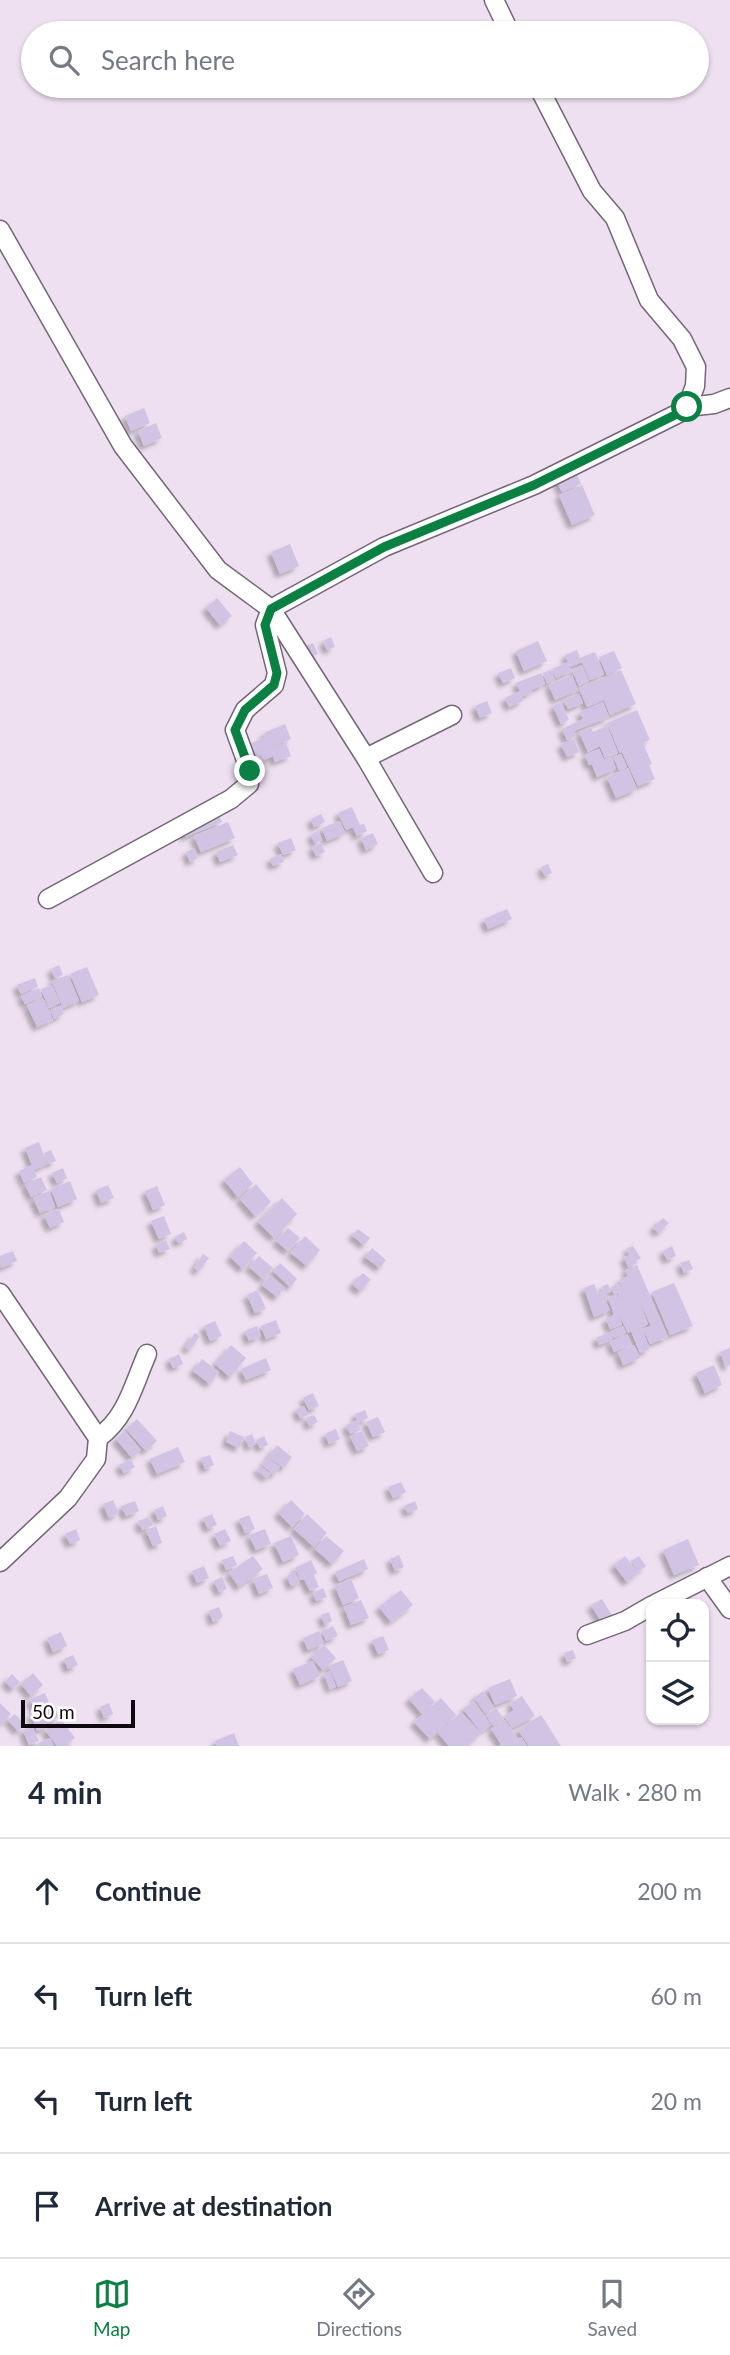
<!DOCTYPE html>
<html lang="en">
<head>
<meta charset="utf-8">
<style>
	body { margin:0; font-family:Lato,sans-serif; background:#f6f6f7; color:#1f2937 }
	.controls { position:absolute; right:21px; bottom:21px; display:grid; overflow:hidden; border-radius:14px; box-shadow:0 2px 5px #0004 }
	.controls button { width:63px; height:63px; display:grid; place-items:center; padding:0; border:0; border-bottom:2px solid #e0e1e3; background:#fff; color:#1f2937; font:35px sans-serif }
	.scale { position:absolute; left:21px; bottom:18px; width:114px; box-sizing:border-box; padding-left:7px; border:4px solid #0f0a10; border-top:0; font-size:19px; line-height:24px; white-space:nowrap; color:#0f0a10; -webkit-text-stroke:5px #fff; paint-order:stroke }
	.stop { position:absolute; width:21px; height:21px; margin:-16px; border:5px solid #0b8043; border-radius:50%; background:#fff }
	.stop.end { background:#0b8043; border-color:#fff; box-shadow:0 2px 7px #0008 }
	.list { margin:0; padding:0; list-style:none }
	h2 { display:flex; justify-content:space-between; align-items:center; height:91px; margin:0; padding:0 28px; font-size:30px }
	h2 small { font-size:23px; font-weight:400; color:#747a83 }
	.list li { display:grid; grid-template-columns:46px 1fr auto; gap:21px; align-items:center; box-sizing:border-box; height:105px; padding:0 28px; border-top:2px solid #e0e1e3 }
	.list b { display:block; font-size:26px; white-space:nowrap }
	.list em { font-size:23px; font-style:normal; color:#747a83 }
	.icon { flex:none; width:38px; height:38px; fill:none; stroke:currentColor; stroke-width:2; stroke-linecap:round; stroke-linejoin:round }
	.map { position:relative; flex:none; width:730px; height:1746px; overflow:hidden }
	.search { position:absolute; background:#fff; box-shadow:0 2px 5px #0004; left:21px; right:21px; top:21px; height:77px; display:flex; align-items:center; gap:18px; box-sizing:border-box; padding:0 24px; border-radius:38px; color:#747a83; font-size:26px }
	.sheet { height:511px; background:#fff }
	nav { display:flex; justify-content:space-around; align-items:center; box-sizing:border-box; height:98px; border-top:2px solid #e0e1e3; background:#fff; font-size:19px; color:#747a83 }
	nav a { display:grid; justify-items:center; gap:4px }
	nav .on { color:#0b8043 }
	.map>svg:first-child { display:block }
	.building { fill:#d0c3e4; filter:url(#shadow) }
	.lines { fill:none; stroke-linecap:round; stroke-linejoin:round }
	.minor-casing { stroke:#736775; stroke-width:21 }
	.minor { stroke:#fff; stroke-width:18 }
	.route { stroke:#0b8043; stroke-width:9 }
</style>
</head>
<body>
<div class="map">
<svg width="730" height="1746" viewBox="0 0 730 1746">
	<defs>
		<filter id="shadow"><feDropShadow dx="-4.5" dy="4.5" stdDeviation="2" flood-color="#0004"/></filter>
	</defs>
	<rect width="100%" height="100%" fill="#eee0f0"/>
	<!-- building -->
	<g class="building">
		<path d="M144 408 150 423 131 431 125 416Z"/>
		<path d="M156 423 162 438 144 446 138 431Z"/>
		<path d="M574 467 581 484 562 492 554 475Z"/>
		<path d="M582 485 595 515 572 525 559 495Z"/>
		<path d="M290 544 299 566 280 574 271 552Z"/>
		<path d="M217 598 232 616 220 625 206 608Z"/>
		<path d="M331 637 335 647 327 650 323 641Z"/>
		<path d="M538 641 547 661 524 671 516 651Z"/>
		<path d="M313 643 318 654 310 657 306 646Z"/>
		<path d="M577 650 580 658 595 652 604 674 590 680 582 662 569 667 571 671 556 678 552 669 568 662 565 655Z"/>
		<path d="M614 651 622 668 607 675 599 657Z"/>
		<path d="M582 665 589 681 579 686 572 670Z"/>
		<path d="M511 668 515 678 503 683 498 673Z"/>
		<path d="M551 670 555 680 547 683 543 673Z"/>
		<path d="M621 670 636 704 610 715 604 700 587 707 579 688Z"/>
		<path d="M541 673 545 684 531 690 532 692 521 697 523 701 509 707 505 698 520 691 516 683Z"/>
		<path d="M572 675 578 690 555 700 549 685Z"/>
		<path d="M579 694 583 703 568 709 564 700Z"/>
		<path d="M487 701 492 713 480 718 475 706Z"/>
		<path d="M561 702 569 720 561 724 553 706Z"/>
		<path d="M603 702 609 717 574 731 576 736 567 740 562 729 583 719 580 712Z"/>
		<path d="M637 710 650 740 643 743 652 764 649 765 655 779 638 786 622 752 620 753 607 723Z"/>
		<path d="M285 724 291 739 269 749 286 743 291 756 275 762 273 756 258 763 250 744 265 737 264 733Z"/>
		<path d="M607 726 618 753 605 758 600 746 588 752 579 732 591 727 593 732Z"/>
		<path d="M574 739 579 752 567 757 561 744Z"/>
		<path d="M599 749 604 760 611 757 616 769 597 777 592 764 589 765 585 755Z"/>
		<path d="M621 754 627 767 619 770 614 757Z"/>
		<path d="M628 768 637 789 616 798 607 777Z"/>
		<path d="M352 807 360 825 364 824 367 831 357 836 353 827 346 830 338 813Z"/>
		<path d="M217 811 222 822 185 837 181 826Z"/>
		<path d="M321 814 325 822 314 827 311 819Z"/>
		<path d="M340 821 345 833 327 841 322 828Z"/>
		<path d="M228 822 235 838 201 852 194 836Z"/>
		<path d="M318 831 322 840 315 843 311 834Z"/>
		<path d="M373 833 378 844 366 850 361 838Z"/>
		<path d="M291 838 296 850 283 855 278 843Z"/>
		<path d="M321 843 325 852 316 856 312 847Z"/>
		<path d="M233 845 238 855 220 862 216 852Z"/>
		<path d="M194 848 198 858 190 862 186 852Z"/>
		<path d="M281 854 284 862 273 866 270 859Z"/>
		<path d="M548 864 552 873 545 876 541 867Z"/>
		<path d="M507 909 512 919 488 929 484 919Z"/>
		<path d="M59 965 63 975 55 978 51 969Z"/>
		<path d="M87 967 99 995 82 1002 70 974Z"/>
		<path d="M68 975 79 1001 63 1008 52 981Z"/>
		<path d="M35 978 38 987 21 994 17 985Z"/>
		<path d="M52 985 60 1003 49 1008 41 989Z"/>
		<path d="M39 988 42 997 25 1004 21 996Z"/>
		<path d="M43 998 53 1020 37 1027 27 1005Z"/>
		<path d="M61 1005 64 1014 54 1019 51 1010Z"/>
		<path d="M39 1142 47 1164 34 1170 37 1177 24 1183 19 1171 32 1165 25 1148Z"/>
		<path d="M51 1150 56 1161 48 1164 44 1153Z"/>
		<path d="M240 1167 253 1184 238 1197 224 1180Z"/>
		<path d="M63 1168 67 1178 57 1183 52 1173Z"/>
		<path d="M41 1177 47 1190 31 1197 25 1184Z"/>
		<path d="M70 1181 77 1199 58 1207 51 1189Z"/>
		<path d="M256 1184 271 1202 255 1216 240 1199Z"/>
		<path d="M108 1185 114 1198 101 1203 96 1190Z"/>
		<path d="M157 1186 165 1205 153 1210 145 1191Z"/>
		<path d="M49 1191 55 1207 40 1213 33 1198Z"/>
		<path d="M282 1198 297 1214 274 1238 258 1222Z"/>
		<path d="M59 1209 64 1222 50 1228 44 1215Z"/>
		<path d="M164 1216 171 1234 159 1239 151 1221Z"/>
		<path d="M663 1218 669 1223 659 1233 653 1228Z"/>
		<path d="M288 1228 300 1238 288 1251 276 1241Z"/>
		<path d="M358 1229 370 1238 364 1245 352 1235Z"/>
		<path d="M184 1232 187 1239 178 1243 175 1237Z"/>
		<path d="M305 1236 320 1250 307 1266 291 1253Z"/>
		<path d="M166 1240 170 1249 159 1253 156 1245Z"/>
		<path d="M244 1241 257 1253 243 1269 230 1257Z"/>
		<path d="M633 1246 641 1258 636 1261 637 1263 628 1267 624 1257 630 1255 627 1248Z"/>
		<path d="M672 1246 676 1256 667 1260 663 1251Z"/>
		<path d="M372 1248 386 1260 380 1268 365 1257Z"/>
		<path d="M13 1251 17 1261 1 1268 0 1256Z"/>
		<path d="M203 1254 209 1258 199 1271 194 1268Z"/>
		<path d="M259 1256 273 1268 263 1279 249 1267Z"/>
		<path d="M689 1260 693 1269 684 1273 680 1263Z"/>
		<path d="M280 1263 297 1279 290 1287 273 1271Z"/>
		<path d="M637 1265 668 1337 650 1344 643 1329 651 1326 638 1298 648 1324 641 1327 650 1349 640 1353 631 1331 628 1333 618 1313 622 1325 610 1329 606 1319 614 1315 608 1297 616 1294 620 1299 618 1293 614 1294 611 1287 619 1284 624 1291 619 1280 628 1276 625 1270Z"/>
		<path d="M363 1273 371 1280 360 1291 352 1284Z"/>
		<path d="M270 1275 285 1288 277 1297 262 1285Z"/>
		<path d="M674 1283 693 1326 670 1335 652 1292Z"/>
		<path d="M594 1284 598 1293 604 1291 602 1286 608 1284 611 1291 605 1294 607 1300 598 1304 606 1302 610 1310 594 1317 584 1288Z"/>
		<path d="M258 1290 266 1309 255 1313 247 1295Z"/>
		<path d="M276 1320 281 1333 266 1339 261 1326Z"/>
		<path d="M215 1321 222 1336 210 1341 204 1326Z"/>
		<path d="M257 1326 261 1336 249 1341 245 1331Z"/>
		<path d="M623 1326 626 1333 614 1338 611 1331Z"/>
		<path d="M610 1332 613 1339 599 1345 596 1338Z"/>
		<path d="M195 1333 200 1336 190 1350 185 1347Z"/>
		<path d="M627 1334 632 1345 614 1352 610 1342Z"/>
		<path d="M231 1345 246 1358 230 1377 215 1364Z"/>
		<path d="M634 1345 640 1358 623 1365 618 1352Z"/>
		<path d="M730 1348V1365L726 1367 720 1352Z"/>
		<path d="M179 1354 183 1364 173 1368 169 1359Z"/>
		<path d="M266 1358 271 1370 246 1380 241 1369Z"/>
		<path d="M202 1359 219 1372 210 1384 193 1371Z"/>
		<path d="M714 1365 722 1385 705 1393 696 1373Z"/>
		<path d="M313 1393 319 1406 309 1410 303 1398Z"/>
		<path d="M304 1406 308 1415 300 1418 296 1409Z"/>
		<path d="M365 1410 368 1418 358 1423 361 1430 350 1434 346 1425 357 1420 355 1414Z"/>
		<path d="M314 1415 318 1422 309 1426 306 1418Z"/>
		<path d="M378 1417 385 1432 373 1437 366 1422Z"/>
		<path d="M137 1419 157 1441 146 1451 126 1429Z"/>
		<path d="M336 1429 340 1439 329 1444 325 1434Z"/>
		<path d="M125 1431 141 1450 132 1458 116 1439Z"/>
		<path d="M230 1431 244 1437 239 1448 226 1442Z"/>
		<path d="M362 1431 369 1446 357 1451 350 1436Z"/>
		<path d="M252 1434 256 1444 249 1447 245 1437Z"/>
		<path d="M264 1436 268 1445 260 1448 256 1440Z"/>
		<path d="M277 1445 292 1457 284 1468 268 1457Z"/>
		<path d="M178 1447 185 1462 157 1474 150 1459Z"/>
		<path d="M210 1455 214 1465 205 1469 201 1458Z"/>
		<path d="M268 1458 280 1467 274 1475 262 1465Z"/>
		<path d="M130 1459 135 1467 124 1473 119 1465Z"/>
		<path d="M260 1466 271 1474 267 1478 257 1470Z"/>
		<path d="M401 1482 406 1492 393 1498 388 1487Z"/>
		<path d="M113 1500 119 1513 109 1518 103 1504Z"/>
		<path d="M291 1500 305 1514 292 1527 278 1513Z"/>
		<path d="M135 1501 139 1511 126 1516 121 1506Z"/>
		<path d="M415 1501 418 1509 408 1513 404 1506Z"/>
		<path d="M163 1506 167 1516 158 1520 154 1510Z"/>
		<path d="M212 1514 217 1525 208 1529 203 1518Z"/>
		<path d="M307 1514 327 1533 314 1547 294 1529Z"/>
		<path d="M249 1515 255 1529 245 1533 239 1519Z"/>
		<path d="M149 1517 153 1525 142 1530 138 1521Z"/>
		<path d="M156 1526 162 1543 153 1546 146 1530Z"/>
		<path d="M76 1529 80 1540 70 1544 65 1534Z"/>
		<path d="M225 1529 231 1541 220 1546 214 1534Z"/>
		<path d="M265 1529 271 1544 256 1550 249 1535Z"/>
		<path d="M291 1536 299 1555 283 1562 274 1543Z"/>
		<path d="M326 1536 344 1551 332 1564 315 1549Z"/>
		<path d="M688 1539 699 1565 674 1575 663 1550Z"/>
		<path d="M399 1555 404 1567 395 1571 390 1559Z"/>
		<path d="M233 1556 237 1565 226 1570 222 1560Z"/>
		<path d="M253 1556 263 1569 239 1587 229 1573Z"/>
		<path d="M625 1556 638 1573 627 1582 614 1565Z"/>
		<path d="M639 1556 646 1566 638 1572 631 1561Z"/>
		<path d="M364 1559 368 1569 339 1581 335 1572Z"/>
		<path d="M311 1560 317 1573 314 1575 319 1587 310 1591 304 1579 300 1580 295 1568Z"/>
		<path d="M204 1566 209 1578 197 1583 192 1571Z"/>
		<path d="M295 1572 300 1583 291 1586 287 1576Z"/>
		<path d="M267 1574 273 1588 259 1594 253 1579Z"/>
		<path d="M222 1577 227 1589 219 1592 214 1581Z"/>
		<path d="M351 1579 359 1598 343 1605 335 1586Z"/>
		<path d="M323 1588 327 1597 316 1601 313 1593Z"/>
		<path d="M401 1590 413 1605 391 1622 379 1607Z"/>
		<path d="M602 1599 613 1617 602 1623 591 1605Z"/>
		<path d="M361 1600 369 1618 351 1625 344 1607Z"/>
		<path d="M219 1607 223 1617 213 1622 209 1611Z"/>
		<path d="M329 1612 332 1621 325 1625 321 1615Z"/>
		<path d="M333 1626 338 1636 326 1641 322 1631Z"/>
		<path d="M319 1631 324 1643 308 1650 303 1638Z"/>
		<path d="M61 1632 67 1646 53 1652 47 1638Z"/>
		<path d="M383 1636 389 1650 378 1654 372 1640Z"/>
		<path d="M324 1645 336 1658 323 1670 311 1657Z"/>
		<path d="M573 1650 576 1658 567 1662 564 1653Z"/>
		<path d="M73 1655 78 1665 68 1669 64 1659Z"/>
		<path d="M343 1660 352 1681 338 1687 329 1666Z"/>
		<path d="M313 1661 320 1676 300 1685 293 1669Z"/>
		<path d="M330 1671 336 1687 330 1689 324 1674Z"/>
		<path d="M33 1673 43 1685 31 1696 21 1684Z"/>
		<path d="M12 1674 20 1682 13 1689 5 1682Z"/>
		<path d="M510 1679 517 1696 495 1705 488 1688Z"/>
		<path d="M422 1688 435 1702 422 1714 409 1699Z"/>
		<path d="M483 1691 494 1707 485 1713 474 1698Z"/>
		<path d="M45 1693 50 1705 41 1709 42 1711 53 1705 59 1717 48 1723 43 1714 38 1716 39 1718 43 1716 48 1726 37 1731 31 1714 36 1712 30 1699Z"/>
		<path d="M522 1696 535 1716 512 1728 504 1716 514 1710 510 1704Z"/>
		<path d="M441 1698 456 1715 430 1739 414 1722Z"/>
		<path d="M474 1701 491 1725 481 1732 463 1709Z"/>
		<path d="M0 1703 11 1714 0 1725Z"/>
		<path d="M109 1703 113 1714 104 1718 100 1707Z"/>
		<path d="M496 1708 504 1719 493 1726 486 1715Z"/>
		<path d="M461 1712 481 1733 466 1746H449L438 1733Z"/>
		<path d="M15 1714 25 1725 18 1731 8 1720Z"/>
		<path d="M541 1715 561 1746H529L518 1730Z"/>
		<path d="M61 1719 75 1738 64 1746H57L45 1730Z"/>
		<path d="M505 1720 518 1739 521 1737 527 1746H499L501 1744 491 1729Z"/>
		<path d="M32 1726 39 1741 29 1745 23 1730Z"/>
		<path d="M234 1733 239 1746H217L215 1741Z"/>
		<path d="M50 1738 54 1746H39L38 1743Z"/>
	</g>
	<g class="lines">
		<defs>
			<g id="minor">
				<path d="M494 0 510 33"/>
				<path d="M538 86 592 191 615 218 649 300 682 339 696 367 695 386 687 407"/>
				<path d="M0 230 123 446 218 570 271 609 366 758 433 873"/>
				<path d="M366 758 452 715"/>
				<path d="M48 899 231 799 249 784 250 771 235 730 245 710 274 685 277 673 265 625 271 609 384 547 534 485 679 413 687 407 714 404 730 398"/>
				<path d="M0 1293 98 1438 96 1459 68 1498 0 1562"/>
				<path d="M98 1438C127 1417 133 1386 147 1354"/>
				<path d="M707 1577 730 1609"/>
				<path d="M655 1604 730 1566"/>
				<path d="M587 1635 625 1621 651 1606"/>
			</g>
		</defs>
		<!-- minor casing -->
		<use href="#minor" class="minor-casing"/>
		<!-- minor -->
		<use href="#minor" class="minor"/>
	</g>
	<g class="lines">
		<!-- route -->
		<path class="route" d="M250 771 235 730 245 710 274 685 277 673 265 625 271 609 384 547 534 485 679 413 687 407"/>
	</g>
</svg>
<div class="controls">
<button><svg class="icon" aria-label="locate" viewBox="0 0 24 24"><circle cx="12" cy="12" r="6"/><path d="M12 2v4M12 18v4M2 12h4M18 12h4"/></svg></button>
<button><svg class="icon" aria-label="layers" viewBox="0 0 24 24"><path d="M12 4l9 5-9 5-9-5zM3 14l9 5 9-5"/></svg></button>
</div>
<div class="scale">50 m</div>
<div class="stop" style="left:687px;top:407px"></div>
<div class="stop end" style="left:250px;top:771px"></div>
<div class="search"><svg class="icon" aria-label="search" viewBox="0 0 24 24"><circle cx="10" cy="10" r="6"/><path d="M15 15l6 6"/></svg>Search here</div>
</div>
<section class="sheet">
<h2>4 min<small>Walk · 280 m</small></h2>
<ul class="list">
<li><svg class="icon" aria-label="ahead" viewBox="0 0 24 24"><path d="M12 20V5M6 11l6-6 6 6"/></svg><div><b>Continue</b></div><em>200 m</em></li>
<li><svg class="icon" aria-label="left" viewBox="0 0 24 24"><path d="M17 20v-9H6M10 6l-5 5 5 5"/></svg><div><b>Turn left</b></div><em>60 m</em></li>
<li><svg class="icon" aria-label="left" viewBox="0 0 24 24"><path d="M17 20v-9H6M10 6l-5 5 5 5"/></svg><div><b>Turn left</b></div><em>20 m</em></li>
<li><svg class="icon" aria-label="arrive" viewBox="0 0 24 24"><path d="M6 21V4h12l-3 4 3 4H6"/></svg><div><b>Arrive at destination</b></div></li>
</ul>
</section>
<nav>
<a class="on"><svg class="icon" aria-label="map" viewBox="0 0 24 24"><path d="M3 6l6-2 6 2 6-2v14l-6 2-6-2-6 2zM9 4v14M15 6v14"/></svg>Map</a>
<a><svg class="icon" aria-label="directions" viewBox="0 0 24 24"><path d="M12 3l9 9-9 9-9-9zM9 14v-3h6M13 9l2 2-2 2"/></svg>Directions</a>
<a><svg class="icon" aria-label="saved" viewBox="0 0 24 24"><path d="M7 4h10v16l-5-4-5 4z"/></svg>Saved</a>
</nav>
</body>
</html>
